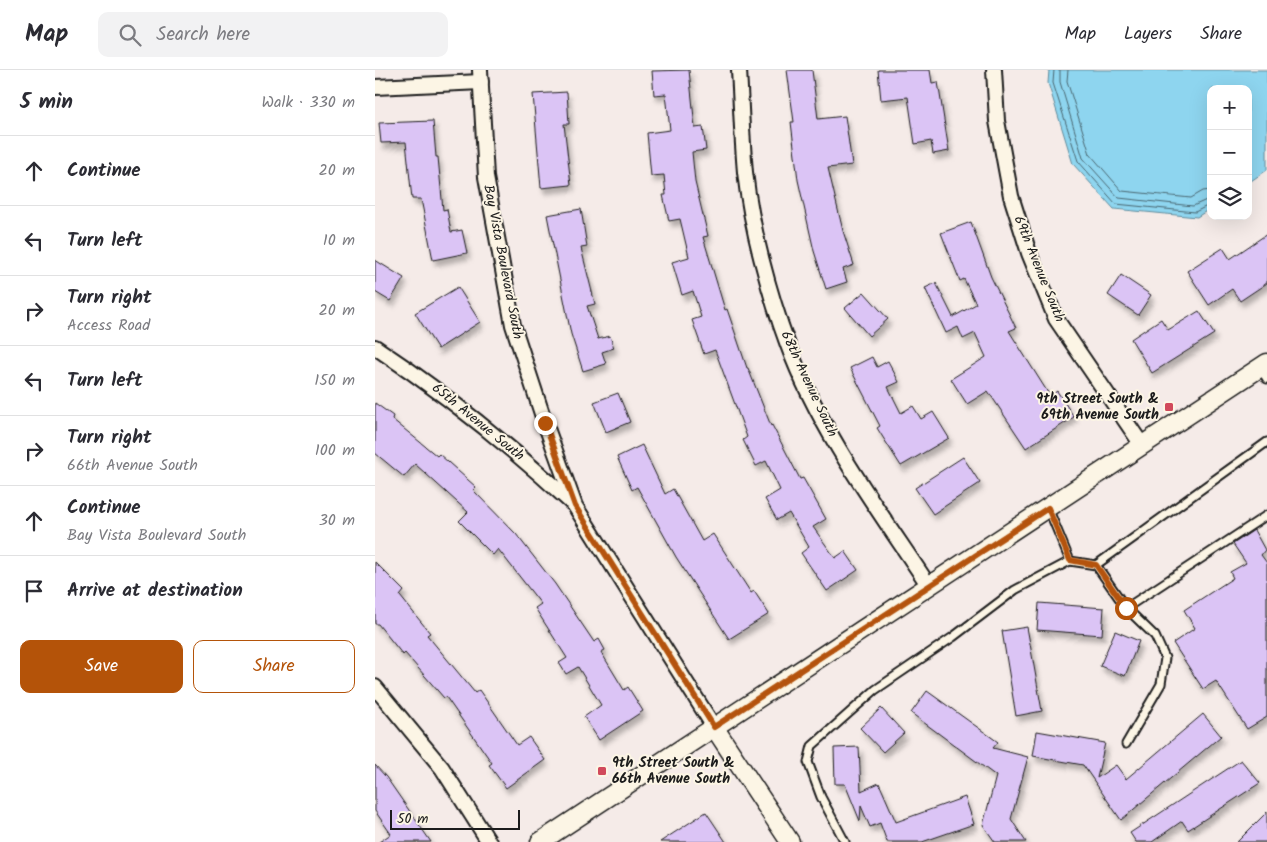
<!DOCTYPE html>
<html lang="en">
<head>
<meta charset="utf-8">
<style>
	body { margin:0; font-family:Kalam,sans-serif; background:#f2f2f3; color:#2b2b33 }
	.controls { position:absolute; right:15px; top:15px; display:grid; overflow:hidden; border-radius:10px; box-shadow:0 5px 20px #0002 }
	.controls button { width:45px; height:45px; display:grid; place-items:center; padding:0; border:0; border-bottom:1px solid #e1e1e2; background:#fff; color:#2b2b33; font:25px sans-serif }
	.scale { position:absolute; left:15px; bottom:12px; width:130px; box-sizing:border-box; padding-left:5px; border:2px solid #1c1c1c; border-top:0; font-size:14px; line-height:18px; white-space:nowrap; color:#1c1c1c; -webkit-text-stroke:4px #fcf5e5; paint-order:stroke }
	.stop { position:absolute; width:15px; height:15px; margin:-11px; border:4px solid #b45309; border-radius:50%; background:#fff }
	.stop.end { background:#b45309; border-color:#fff; box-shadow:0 1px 5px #0008 }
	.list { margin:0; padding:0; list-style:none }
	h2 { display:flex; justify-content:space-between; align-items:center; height:65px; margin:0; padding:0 20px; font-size:21px }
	h2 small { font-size:16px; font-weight:400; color:#7c7c81 }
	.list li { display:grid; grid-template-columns:32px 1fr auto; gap:15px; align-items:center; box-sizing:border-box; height:70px; padding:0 20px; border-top:1px solid #e1e1e2 }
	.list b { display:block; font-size:19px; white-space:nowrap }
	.list p { margin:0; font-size:16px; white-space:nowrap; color:#7c7c81 }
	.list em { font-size:16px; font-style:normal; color:#7c7c81 }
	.actions { display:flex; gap:10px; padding:15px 20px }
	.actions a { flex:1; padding:11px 0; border:1px solid #b45309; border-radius:10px; text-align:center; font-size:18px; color:#b45309 }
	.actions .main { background:#b45309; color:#fff }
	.icon { flex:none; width:28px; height:28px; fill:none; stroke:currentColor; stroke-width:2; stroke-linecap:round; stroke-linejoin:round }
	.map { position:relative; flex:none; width:892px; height:772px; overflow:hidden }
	header { display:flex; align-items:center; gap:30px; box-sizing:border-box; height:70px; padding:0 25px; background:#fff; border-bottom:1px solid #e1e1e2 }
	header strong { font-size:24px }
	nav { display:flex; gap:28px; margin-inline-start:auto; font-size:18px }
	.search { width:350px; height:45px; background:#f2f2f3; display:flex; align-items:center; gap:12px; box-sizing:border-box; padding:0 18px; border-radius:10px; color:#7c7c81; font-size:19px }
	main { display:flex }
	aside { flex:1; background:#fff }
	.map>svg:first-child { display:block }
	.water { fill:#8ed5ef; stroke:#608b9b }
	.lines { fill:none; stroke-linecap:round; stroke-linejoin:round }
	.shore { stroke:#4a6670; stroke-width:1 }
	.building { fill:#dbc4f5; stroke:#1c1c1c; filter:url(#shadow) }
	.service-casing { stroke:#1c1c1c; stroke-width:11 }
	.minor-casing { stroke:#1c1c1c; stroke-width:18 }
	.tertiary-casing { stroke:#1c1c1c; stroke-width:21 }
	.service { stroke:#fcf5e5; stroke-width:7 }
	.minor { stroke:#fcf5e5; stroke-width:14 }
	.tertiary { stroke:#fcf5e5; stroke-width:18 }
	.route { stroke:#b45309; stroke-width:6 }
	.poi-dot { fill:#d1495b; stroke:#fcf5e5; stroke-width:2 }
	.labels { text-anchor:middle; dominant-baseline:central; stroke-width:4; stroke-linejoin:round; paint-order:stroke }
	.street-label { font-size:14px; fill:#1c1c1c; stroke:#fcf5e5 }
	.poi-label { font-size:14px; font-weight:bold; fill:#1c1c1c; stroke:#fcf5e5; text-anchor:end }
</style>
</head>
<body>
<header>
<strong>Map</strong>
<div class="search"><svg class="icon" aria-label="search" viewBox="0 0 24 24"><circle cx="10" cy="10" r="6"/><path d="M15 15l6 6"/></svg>Search here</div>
<nav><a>Map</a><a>Layers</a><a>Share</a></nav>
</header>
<main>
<aside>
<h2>5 min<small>Walk · 330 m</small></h2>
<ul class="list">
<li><svg class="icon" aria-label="ahead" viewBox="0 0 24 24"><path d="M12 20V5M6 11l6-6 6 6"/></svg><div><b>Continue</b></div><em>20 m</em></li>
<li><svg class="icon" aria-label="left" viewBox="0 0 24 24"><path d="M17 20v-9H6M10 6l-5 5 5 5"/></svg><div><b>Turn left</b></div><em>10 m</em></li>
<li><svg class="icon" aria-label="right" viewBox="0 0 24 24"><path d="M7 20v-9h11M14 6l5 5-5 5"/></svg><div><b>Turn right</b><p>Access Road</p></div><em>20 m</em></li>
<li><svg class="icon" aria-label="left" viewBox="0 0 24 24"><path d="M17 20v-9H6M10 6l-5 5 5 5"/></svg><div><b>Turn left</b></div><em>150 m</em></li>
<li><svg class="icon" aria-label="right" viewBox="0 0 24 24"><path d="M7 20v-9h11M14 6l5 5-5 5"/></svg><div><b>Turn right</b><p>66th Avenue South</p></div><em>100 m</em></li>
<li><svg class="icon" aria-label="ahead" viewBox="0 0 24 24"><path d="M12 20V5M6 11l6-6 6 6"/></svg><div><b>Continue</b><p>Bay Vista Boulevard South</p></div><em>30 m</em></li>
<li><svg class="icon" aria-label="arrive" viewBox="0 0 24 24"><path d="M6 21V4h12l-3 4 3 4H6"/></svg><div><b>Arrive at destination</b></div></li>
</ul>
<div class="actions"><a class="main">Save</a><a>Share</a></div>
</aside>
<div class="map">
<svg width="892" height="772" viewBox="0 0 892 772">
	<defs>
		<filter id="shadow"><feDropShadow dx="3" dy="5.5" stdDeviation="2.5" flood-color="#0004"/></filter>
	</defs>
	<rect width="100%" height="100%" fill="#f5ebe8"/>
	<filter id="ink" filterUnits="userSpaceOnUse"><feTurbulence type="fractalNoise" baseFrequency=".02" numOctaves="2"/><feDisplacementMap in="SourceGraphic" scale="10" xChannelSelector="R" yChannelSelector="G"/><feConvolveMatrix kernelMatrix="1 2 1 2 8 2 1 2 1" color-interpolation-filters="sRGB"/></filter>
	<g filter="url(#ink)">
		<!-- water -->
		<path class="water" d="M674 0H892V100L873 113V19H836V138L822 147 739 139 698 94 673 13Z"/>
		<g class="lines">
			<!-- shore -->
			<g class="shore">
				<path d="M679 0 678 13 703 91 741 134 820 142 836 134"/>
				<path d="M685 0V12L708 88 744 128 818 136 836 128"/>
				<path d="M693 0 692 11 715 84 747 121 816 128 828 121 836 120"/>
			</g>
		</g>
		<!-- building -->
		<g class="building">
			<path d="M314 0 320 58 328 57 331 80 317 82 320 112 333 166 328 167 350 240 352 239 372 298H373L396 356 397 355 425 409 428 408 451 449 438 457 460 488 470 481 483 500 452 521 426 483 434 477 414 443 402 450 390 429 405 420 391 391 381 396 368 370 372 367 340 280 329 284 317 250 326 247 318 221 307 225 297 192 314 187 305 149 294 151 288 125H291L289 105 276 106 272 63 295 60 291 24 279 25 277 1Z"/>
			<path d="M412 0H437L443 49 470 46 477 95 453 98 468 161 479 195 468 199 472 212 451 219 439 181 423 110 416 52H419Z"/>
			<path d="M503 0H555L557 13 563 12 574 81 558 84 556 71 540 74 533 27 506 30Z"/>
			<path d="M192 22 194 54H189L196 115 166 118 158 24Z"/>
			<path d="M58 51 61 87H63L68 140 72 139 76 162 87 160 92 183 58 190 46 129H37L31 72 6 73 4 53Z"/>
			<path d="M206 139 212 177 206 178 220 234 212 236 223 269 235 266 239 278 227 282 231 294 208 301 196 264 172 145Z"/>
			<path d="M596 152 616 207 641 258 634 261 675 326 682 321 699 347 651 378 613 321 592 334 576 309 611 287 600 263 588 269 583 257 571 263 550 218 561 213 578 247 601 234 589 209 585 211 566 163Z"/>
			<path d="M892 164V213L865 231 857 219 834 235 812 201 848 178 855 189Z"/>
			<path d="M0 190 29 208 15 231 0 222Z"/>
			<path d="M746 205 776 225 763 245 733 225Z"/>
			<path d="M83 217 105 252 63 279 40 243Z"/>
			<path d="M489 222 513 249 494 266 470 238Z"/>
			<path d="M824 241 839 264 777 303 756 269 786 249 793 260Z"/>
			<path d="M497 287 502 297 513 291 524 312 513 317 526 343 538 336 546 349 558 342 574 368 526 396 502 358 505 356 475 298Z"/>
			<path d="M243 323 255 352 231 362 219 332Z"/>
			<path d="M0 333 18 346 17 349 62 386 64 384 101 417 98 420 141 464 180 514 219 572 224 569 230 580 226 582 249 620 253 617 268 641 224 670 209 647 226 635 203 597 191 604 184 593 192 588 160 538 166 534 123 479 118 485 84 451 93 442 40 394 29 407 0 383Z"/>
			<path d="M267 375 290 424 298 419 327 471 338 464 376 523 379 521 394 544 354 569 301 487 262 417 257 420 242 387Z"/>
			<path d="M588 387 605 413 558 444 540 418Z"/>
			<path d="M879 460 890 480 886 485 892 493V647L872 659 841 611 828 619 798 573 820 558 809 540 858 508 855 502 871 493 858 474Z"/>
			<path d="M0 492 29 521 25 526 55 563 52 565 100 623 104 620 142 675 154 667 170 690 131 718 114 695 117 693 71 627 69 628 30 583 28 585 3 554H0Z"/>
			<path d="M664 533 729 538 727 565 662 560Z"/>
			<path d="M652 557 667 641 641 646 627 561Z"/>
			<path d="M740 561 764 571 750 606 725 596Z"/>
			<path d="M552 621 623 672 618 678 653 687 636 749 651 772H620L608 755 621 706 536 643Z"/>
			<path d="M506 638 529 663 508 682 485 658Z"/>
			<path d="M828 644 846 666 746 750 708 695 658 686 662 661 730 673 722 708 741 695 751 709Z"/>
			<path d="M484 677 486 721 504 713 521 752 590 727 599 754 547 772H512L505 753 495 757 486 736 485 751 470 714H460L459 678Z"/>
			<path d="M866 690 885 713 813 760 807 751 777 772H761L755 763Z"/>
			<path d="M0 695 11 707 56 772H4L16 764 0 741Z"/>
			<path d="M331 742 351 772H285Z"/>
			<path d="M892 742V772H862Z"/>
		</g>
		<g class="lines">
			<defs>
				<g id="service">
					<path d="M885 298 892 309"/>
					<path d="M673 438 695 491"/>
					<path d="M721 495 751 538 780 566 790 588 786 614 751 674"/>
					<path d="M751 538 892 445"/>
					<path d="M470 772 446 727 433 692 437 676 500 620 578 567 640 520 695 491 721 495 892 372"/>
				</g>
				<g id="minor">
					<path d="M105 0 111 107 138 255 170 353 200 436 339 657"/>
					<path d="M364 0C366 34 367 68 370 102 376 156 394 224 413 275 445 362 503 439 554 516"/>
					<path d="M619 0 622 51 636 126 654 183 681 249 767 375"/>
					<path d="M0 17 106 12"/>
					<path d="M0 277C71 324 135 376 197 433"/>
					<path d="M0 617 67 698 114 772"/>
				</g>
				<g id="tertiary">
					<path d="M339 657 415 772"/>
					<path d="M165 772 892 293"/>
				</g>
			</defs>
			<!-- service casing -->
			<use href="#service" class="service-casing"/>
			<!-- minor casing -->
			<use href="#minor" class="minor-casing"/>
			<!-- tertiary casing -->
			<use href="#tertiary" class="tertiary-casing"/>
			<!-- service -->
			<use href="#service" class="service"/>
			<!-- minor -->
			<use href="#minor" class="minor"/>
			<!-- tertiary -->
			<use href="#tertiary" class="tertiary"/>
		</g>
	</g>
	<g class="lines" filter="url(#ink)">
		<!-- route -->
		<path class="route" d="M170 353 200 436 339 657 673 438 695 490 721 495 751 538"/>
	</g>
	<!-- markers -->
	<g class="poi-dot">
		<rect x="789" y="332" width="10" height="10" rx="2.5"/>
		<rect x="222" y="696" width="10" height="10" rx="2.5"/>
	</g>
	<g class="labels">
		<!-- street labels -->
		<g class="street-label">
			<text transform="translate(128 192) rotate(79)">Bay Vista Boulevard South</text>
			<text transform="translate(664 199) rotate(68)">69th Avenue South</text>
			<text transform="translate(434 314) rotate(65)">68th Avenue South</text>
			<text transform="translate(103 352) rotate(39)">65th Avenue South</text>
		</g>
		<!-- poi labels -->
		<g class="poi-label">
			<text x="784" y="329">9th Street South &amp;<tspan x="784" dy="16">69th Avenue South</tspan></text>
			<text x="237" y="693" text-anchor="start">9th Street South &amp;<tspan x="237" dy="16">66th Avenue South</tspan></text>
		</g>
	</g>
</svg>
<div class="controls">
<button>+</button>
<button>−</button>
<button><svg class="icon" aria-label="layers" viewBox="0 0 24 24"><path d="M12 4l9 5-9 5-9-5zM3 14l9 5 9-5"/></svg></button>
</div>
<div class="scale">50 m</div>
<div class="stop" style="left:751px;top:538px"></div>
<div class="stop end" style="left:170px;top:353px"></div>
</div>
</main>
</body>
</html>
